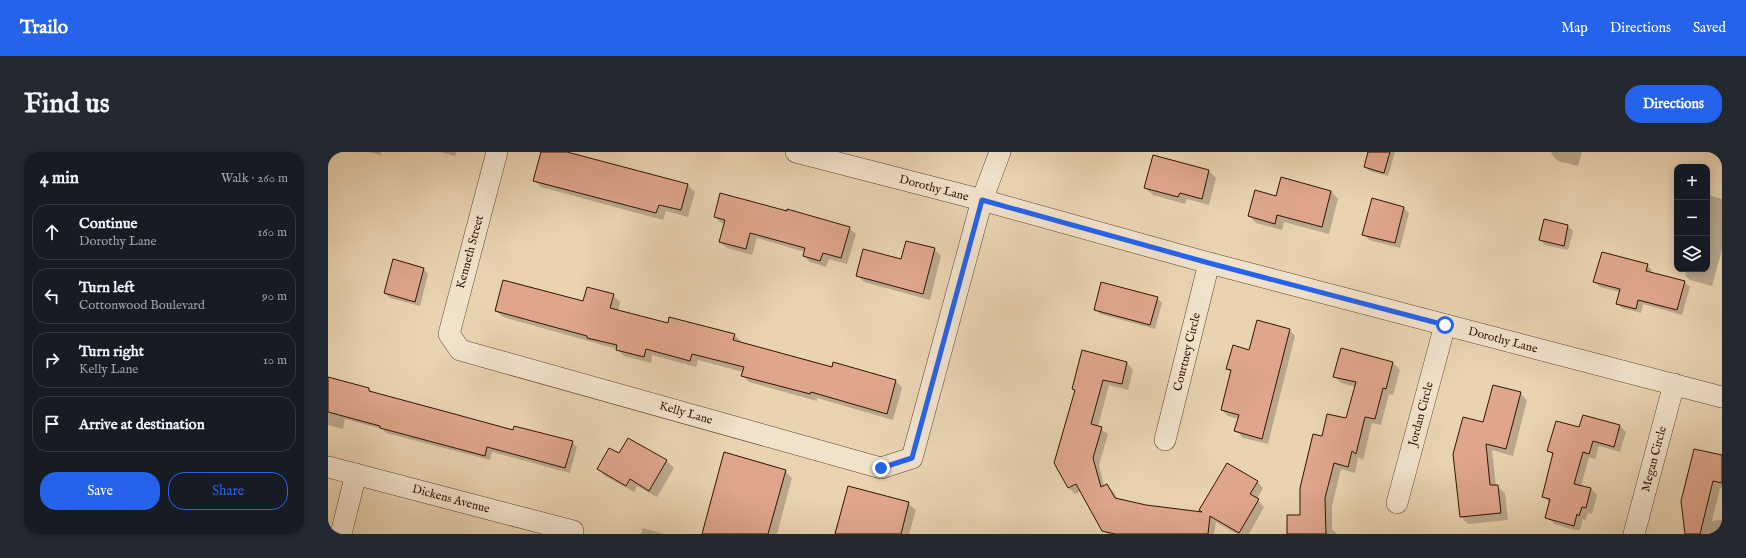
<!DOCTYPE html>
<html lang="en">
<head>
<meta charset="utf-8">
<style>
	body { margin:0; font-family:"IM FELL English",serif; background:#242831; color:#f1f3f6 }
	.controls { position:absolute; right:12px; top:12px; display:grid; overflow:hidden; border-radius:8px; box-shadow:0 2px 10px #0003 }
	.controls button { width:36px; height:36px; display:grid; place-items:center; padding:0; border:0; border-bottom:1px solid #363941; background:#171b24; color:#f1f3f6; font:20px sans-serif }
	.stop { position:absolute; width:12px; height:12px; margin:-9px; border:3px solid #2563eb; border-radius:50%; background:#fff }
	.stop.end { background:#2563eb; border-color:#fff; box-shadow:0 1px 4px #0008 }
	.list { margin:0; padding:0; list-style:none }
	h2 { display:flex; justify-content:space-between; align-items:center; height:52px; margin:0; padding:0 16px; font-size:17px }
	h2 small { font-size:13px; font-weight:400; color:#9ea1a6 }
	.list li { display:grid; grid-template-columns:26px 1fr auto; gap:12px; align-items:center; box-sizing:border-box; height:56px; margin:0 8px 8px; padding:0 8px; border:1px solid #363941; border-radius:16px }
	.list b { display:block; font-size:15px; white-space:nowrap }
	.list p { margin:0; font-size:13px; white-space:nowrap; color:#9ea1a6 }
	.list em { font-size:13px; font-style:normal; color:#9ea1a6 }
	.actions { display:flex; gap:8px; padding:12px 16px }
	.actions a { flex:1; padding:9px 0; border:1px solid #2563eb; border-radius:16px; text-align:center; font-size:14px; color:#2563eb }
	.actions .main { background:#2563eb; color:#fff }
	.icon { flex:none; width:22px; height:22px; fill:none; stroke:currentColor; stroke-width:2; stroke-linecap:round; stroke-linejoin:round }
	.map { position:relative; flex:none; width:1394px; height:382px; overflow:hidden; border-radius:16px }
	header { display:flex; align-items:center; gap:24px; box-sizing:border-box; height:56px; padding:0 20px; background:#2563eb; color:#fff }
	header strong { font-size:19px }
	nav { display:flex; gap:22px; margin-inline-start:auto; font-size:14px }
	.intro { display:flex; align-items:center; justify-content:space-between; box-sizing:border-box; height:96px; padding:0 24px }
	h1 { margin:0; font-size:28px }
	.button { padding:10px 18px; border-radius:16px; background:#2563eb; color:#fff; font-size:14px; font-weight:700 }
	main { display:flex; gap:24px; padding:0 24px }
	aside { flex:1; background:#171b24; border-radius:16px; box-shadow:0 2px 10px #0003 }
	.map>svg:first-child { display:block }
	.shadow { fill:#0003 }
	.building { fill:#dfa68c; stroke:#311201 }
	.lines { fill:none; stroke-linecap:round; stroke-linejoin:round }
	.street-casing { stroke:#5f422d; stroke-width:22 }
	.street { stroke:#f1e2cc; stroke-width:21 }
	.route { stroke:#2563eb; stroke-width:5 }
	.labels { text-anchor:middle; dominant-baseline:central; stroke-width:3.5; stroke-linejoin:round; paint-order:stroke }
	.street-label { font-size:12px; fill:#311201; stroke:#f1e2cc }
</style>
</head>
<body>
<header>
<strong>Trailo</strong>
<nav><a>Map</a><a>Directions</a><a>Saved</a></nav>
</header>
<div class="intro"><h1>Find us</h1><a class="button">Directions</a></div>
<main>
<aside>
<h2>4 min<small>Walk · 260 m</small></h2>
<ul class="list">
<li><svg class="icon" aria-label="ahead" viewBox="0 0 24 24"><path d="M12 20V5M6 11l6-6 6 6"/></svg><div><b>Continue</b><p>Dorothy Lane</p></div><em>160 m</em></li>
<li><svg class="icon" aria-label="left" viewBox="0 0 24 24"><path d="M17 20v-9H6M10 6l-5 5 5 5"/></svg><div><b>Turn left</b><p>Cottonwood Boulevard</p></div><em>90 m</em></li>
<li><svg class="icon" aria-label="right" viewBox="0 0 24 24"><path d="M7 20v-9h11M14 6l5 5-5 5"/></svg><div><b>Turn right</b><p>Kelly Lane</p></div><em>10 m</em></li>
<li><svg class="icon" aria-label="arrive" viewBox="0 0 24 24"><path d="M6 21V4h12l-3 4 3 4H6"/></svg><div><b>Arrive at destination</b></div></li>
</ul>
<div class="actions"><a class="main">Save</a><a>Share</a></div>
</aside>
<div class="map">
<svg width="1394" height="382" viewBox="0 0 1394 382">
	<rect width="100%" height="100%" fill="#e9d3b1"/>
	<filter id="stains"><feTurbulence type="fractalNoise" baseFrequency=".005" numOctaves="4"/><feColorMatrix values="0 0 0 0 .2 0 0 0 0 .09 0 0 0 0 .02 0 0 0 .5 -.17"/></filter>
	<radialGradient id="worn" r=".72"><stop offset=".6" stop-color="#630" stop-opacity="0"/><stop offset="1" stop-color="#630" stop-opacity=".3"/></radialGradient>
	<!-- shadow -->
	<g class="shadow">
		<path d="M40 0H53V3Z"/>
		<path d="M113 0H128L127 4Z"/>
		<path d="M214 0H235L360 33 367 40 360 65 338 59 335 68 213 35 206 28Z"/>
		<path d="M1041 0H1067L1060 24 1041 19 1037 15Z"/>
		<path d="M1224 0H1254L1250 14 1230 9 1223 2Z"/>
		<path d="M826 4 881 19 888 26 881 53 859 47 857 52 825 43 817 36Z"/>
		<path d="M954 26 1003 39 1010 47 1001 82 956 70 954 78 928 71 921 64 949 45Z"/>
		<path d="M1381 43 1394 47V98L1384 134 1362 128 1357 123 1359 117H1379V50Z"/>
		<path d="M1045 47 1076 56 1081 61 1072 96 1041 88 1036 82Z"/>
		<path d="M387 65 521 76 528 82 519 112 501 107 498 115 482 110 476 104 477 100 429 86 424 103 399 96 392 90 397 72 393 71Z"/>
		<path d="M1216 68 1240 74 1245 79 1240 98 1217 93 1212 88Z"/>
		<path d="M606 97 613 104 602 148 536 130 529 123Z"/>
		<path d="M1319 113 1324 118 1323 121 1357 130 1362 135 1354 163 1315 152 1313 161 1294 156 1289 151 1292 140 1272 135 1267 130Z"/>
		<path d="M95 116 100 122 92 154 62 146 57 141Z"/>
		<path d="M285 143 292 150 290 159 340 173 406 183 413 189V191L504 216 568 229 574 236 565 268 489 246V249L421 230 414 223 415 220 370 208 368 215 324 203 323 211 296 204 289 197 175 165 168 159 256 151Z"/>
		<path d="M829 146 834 151 827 177 772 162 767 157Z"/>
		<path d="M961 178 967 184 940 292 915 286 909 279 911 267 900 264 894 258 904 221 899 217 922 199Z"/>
		<path d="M1013 198 1065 211 1072 218 1065 243 1061 242 1053 273 1044 271 1035 308 1030 305 1027 321 1013 317 1004 354V377L1009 382H960L973 364 995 286 1019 267 1028 235 1013 231 1006 224Z"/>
		<path d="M755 199 799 211 805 218 800 238 781 233 770 275 780 282 771 313 776 334 779 333 785 339 790 347 818 354 875 361 929 329 935 336 929 347 936 355 921 382H909L888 370 886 382H779L775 378 753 339 747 342 741 336 727 311 748 239 745 236Z"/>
		<path d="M0 226 41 237 45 242 186 279 244 290 249 295 242 321 164 300 162 308 58 281 54 277 17 267 15 277 0 273Z"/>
		<path d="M1192 241 1199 248 1185 304 1164 298 1168 334 1177 341 1180 368 1140 372 1133 365 1156 271Z"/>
		<path d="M1292 274 1298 280 1292 300 1271 294 1267 307 1261 305 1253 334 1263 337 1269 343 1264 362 1260 361 1257 369 1255 367 1252 378H1246L1226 372 1220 366 1222 351 1215 344 1226 304 1221 299 1252 277Z"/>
		<path d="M300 287 339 309 346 316 329 345 309 334 306 340 277 324 270 317 291 303Z"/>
		<path d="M1394 304V336H1392L1384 369 1394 368V382H1358Z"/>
		<path d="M457 319 464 326 449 382H375Z"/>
		<path d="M580 351 588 358 581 382H506L509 371Z"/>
		<path d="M315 376 336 382H313Z"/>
	</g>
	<!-- building -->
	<g class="building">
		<path d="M213 0H239L360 32 353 58 331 53 328 61 205 29Z"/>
		<path d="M1040 0H1062L1056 21 1036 15Z"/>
		<path d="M825 3 881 18 874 47 852 41 850 45 816 36Z"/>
		<path d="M953 25 1003 39 994 75 949 63 947 72 920 64 927 38 948 44Z"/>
		<path d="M392 41 459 59V57L522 75 513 106 495 101 492 109 475 104 477 96 422 81 418 97 391 90 397 68 386 65Z"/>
		<path d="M1044 46 1076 55 1067 91 1034 83Z"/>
		<path d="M1216 67 1240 73 1236 94 1211 88Z"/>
		<path d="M578 89 607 96 595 142 528 124 535 97 573 107Z"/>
		<path d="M1274 100 1320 112 1318 119 1357 129 1349 158 1310 148 1308 157 1288 152 1292 137 1265 130Z"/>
		<path d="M65 107 96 116 87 150 56 141Z"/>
		<path d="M175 128 255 149 259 135 286 142 282 156 340 171 341 165 407 182 405 188 504 215 505 210 568 228 559 262 483 240 482 242 413 224 416 215 364 202 362 209 318 197 316 205 288 198 289 193 259 186V184L167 159Z"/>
		<path d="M773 130 830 145 822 173 766 158Z"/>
		<path d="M929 168 962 177 934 287 906 279 911 263 893 258 903 218 898 217 905 193 921 198Z"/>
		<path d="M1013 196 1065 210 1058 237 1055 236 1047 267 1037 265 1028 302 1024 299 1020 315 1006 311 997 346 998 382H959V363H972V336L985 282 994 284 999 262 1018 266 1028 230 1005 225Z"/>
		<path d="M754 198 799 210 794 232 775 228 763 272 774 275 765 306 773 335 779 332 787 346 818 353 874 360 871 358 899 311 930 329 922 342 931 347 911 381 882 364 880 382H787L774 379 748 332 740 336 726 311 747 238 744 237Z"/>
		<path d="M0 225 41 236V239L119 260 185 278 186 274 245 289 237 316 159 295 157 304 52 276V274L0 260Z"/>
		<path d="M1165 233 1193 240 1178 297 1158 292 1162 333H1170L1173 361 1132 365 1125 302 1135 265 1155 270Z"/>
		<path d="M1255 263 1292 273 1286 295 1265 289 1261 302 1255 300 1246 332 1263 336 1258 356 1254 355 1251 364 1249 362 1246 374 1217 366 1222 347 1214 345 1225 301 1219 299 1228 269 1251 275Z"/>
		<path d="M300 286 339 308 321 339 302 327 298 334 269 317 281 296 291 301Z"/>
		<path d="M1366 297 1394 303V331L1385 329 1372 382H1357L1353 349Z"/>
		<path d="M396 300 458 318 440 382H374Z"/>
		<path d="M520 334 581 350 573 382H507Z"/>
	</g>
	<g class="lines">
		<defs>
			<g id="street">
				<path d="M169 0 121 182 132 198 553 316 584 306 654 48 672 0"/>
				<path d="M468 0 654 48 881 111 1394 245"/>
				<path d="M837 288 881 111"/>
				<path d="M0 315 245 379 244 382"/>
				<path d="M1069 351 1117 173"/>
				<path d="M13 382 28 322"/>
				<path d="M1306 382 1346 232"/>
			</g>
		</defs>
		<!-- street casing -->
		<use href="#street" class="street-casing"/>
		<!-- street -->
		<use href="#street" class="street"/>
	</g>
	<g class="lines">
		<!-- route -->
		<path class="route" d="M553 316 584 306 654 48 881 111 1117 173"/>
	</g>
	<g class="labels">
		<!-- street labels -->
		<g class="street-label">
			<text transform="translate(606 36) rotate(15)">Dorothy Lane</text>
			<text transform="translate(142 100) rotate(-75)">Kenneth Street</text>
			<text transform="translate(1175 188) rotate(15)">Dorothy Lane</text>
			<text transform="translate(859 200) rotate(-76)">Courtney Circle</text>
			<text transform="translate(358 261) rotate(16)">Kelly Lane</text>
			<text transform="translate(1093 262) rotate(-75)">Jordan Circle</text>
			<text transform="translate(1326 307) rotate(-75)">Megan Circle</text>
			<text transform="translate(123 347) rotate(15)">Dickens Avenue</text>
		</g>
	</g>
	<rect width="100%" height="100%" filter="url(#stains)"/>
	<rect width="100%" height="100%" fill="url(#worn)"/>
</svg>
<div class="controls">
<button>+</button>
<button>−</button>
<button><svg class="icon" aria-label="layers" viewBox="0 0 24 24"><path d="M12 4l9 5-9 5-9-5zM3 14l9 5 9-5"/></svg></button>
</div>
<div class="stop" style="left:1117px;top:173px"></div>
<div class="stop end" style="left:553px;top:316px"></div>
</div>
</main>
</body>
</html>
